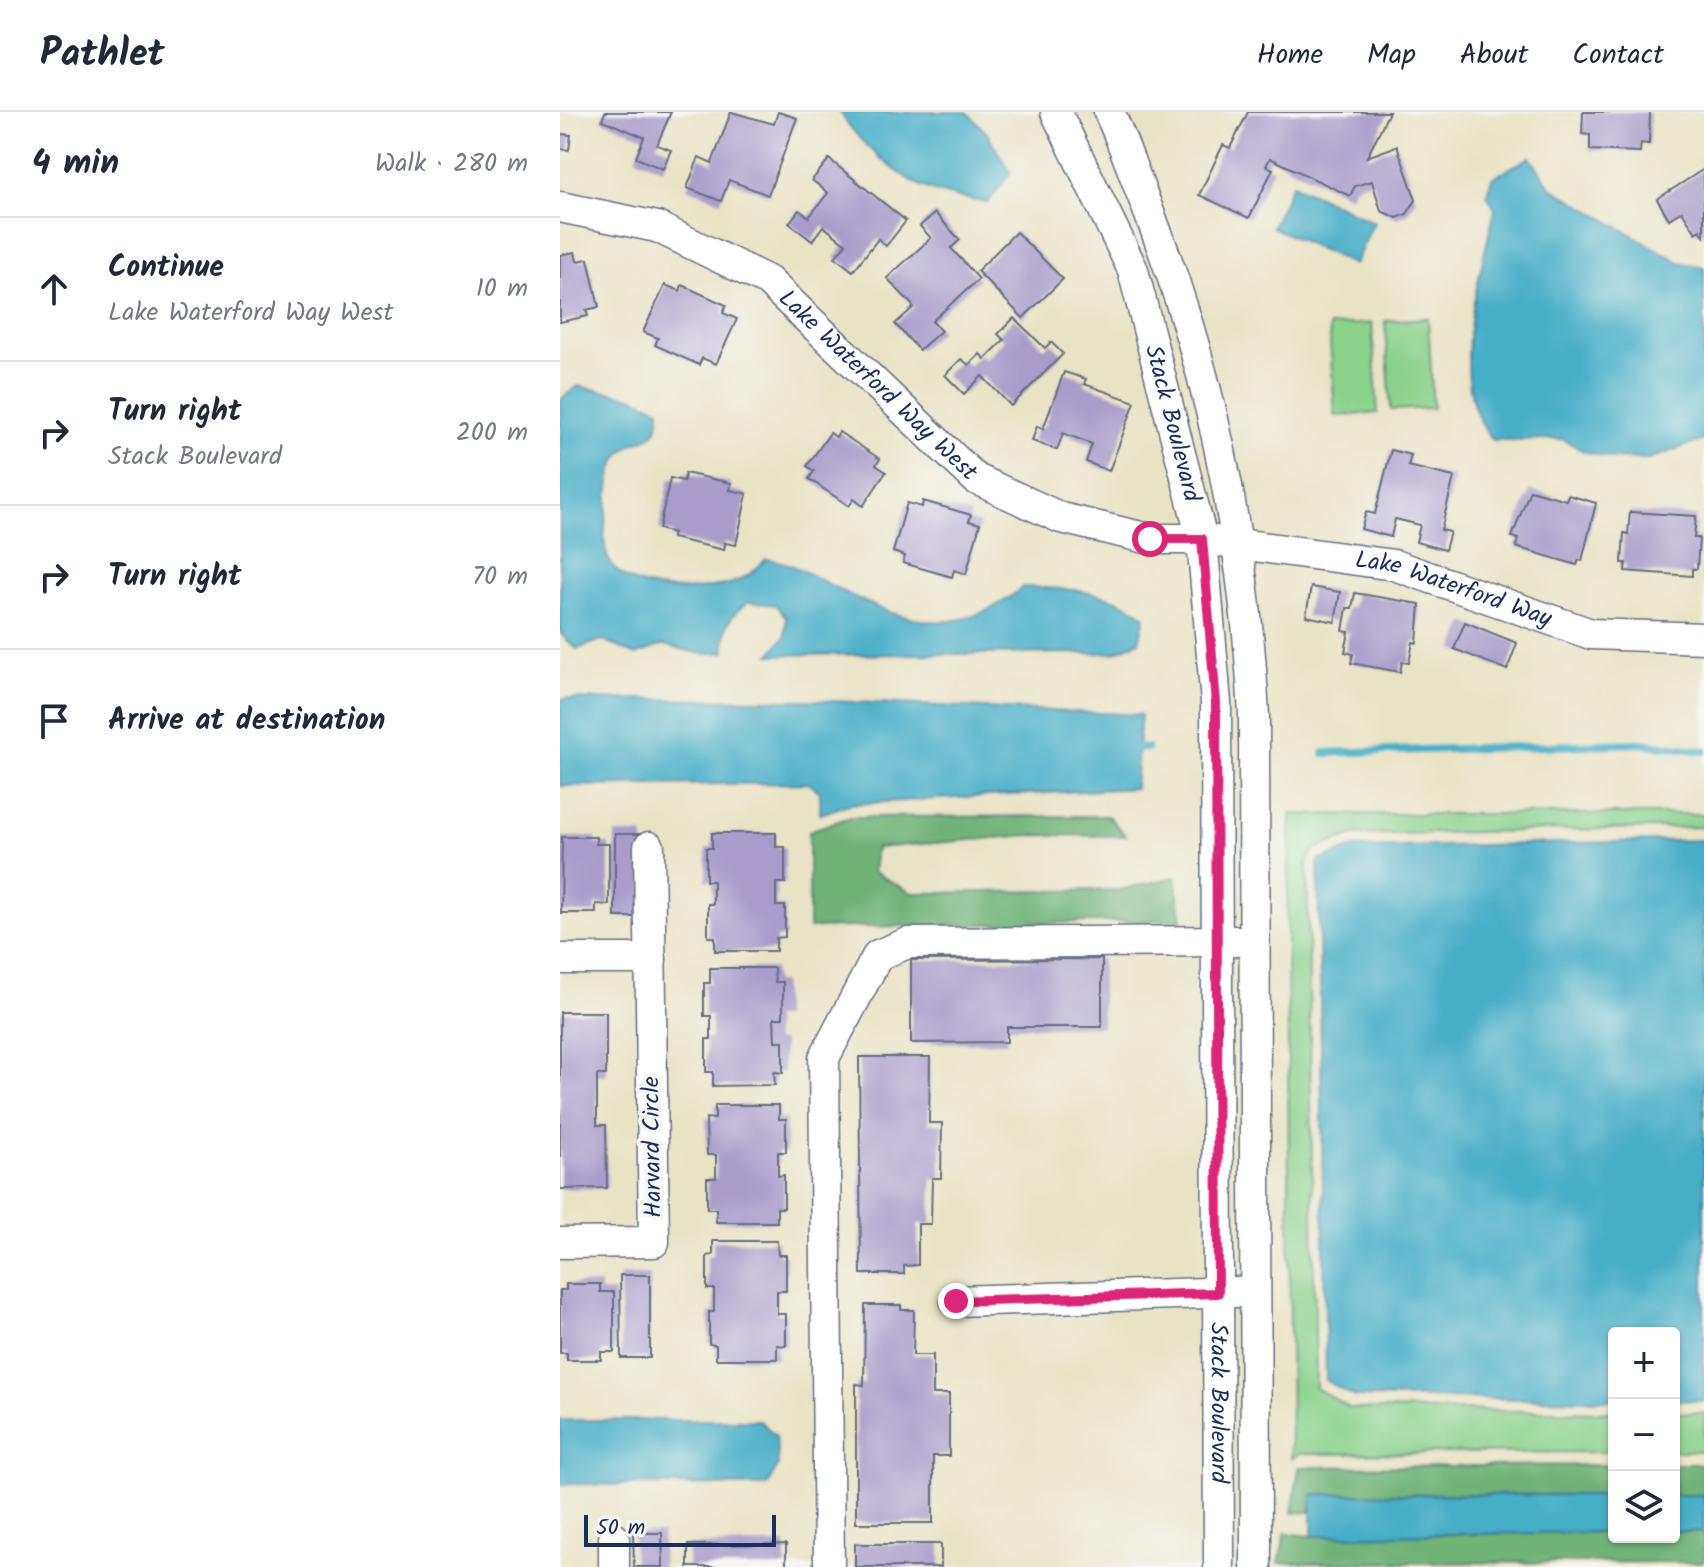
<!DOCTYPE html>
<html lang="en">
<head>
<meta charset="utf-8">
<style>
	body { margin:0; font-family:Kalam,sans-serif; background:#f6f6f7; color:#1f2937 }
	.controls { position:absolute; right:24px; bottom:24px; display:grid; overflow:hidden; border-radius:8px; box-shadow:0 2px 6px #0004 }
	.controls button { width:72px; height:72px; display:grid; place-items:center; padding:0; border:0; border-bottom:2px solid #e0e1e3; background:#fff; color:#1f2937; font:40px sans-serif }
	.scale { position:absolute; left:24px; bottom:20px; width:192px; box-sizing:border-box; padding-left:8px; border:4px solid #1b2f5e; border-top:0; font-size:22px; line-height:28px; white-space:nowrap; color:#1b2f5e; -webkit-text-stroke:6px #f6f6f2; paint-order:stroke }
	.stop { position:absolute; width:24px; height:24px; margin:-18px; border:6px solid #db2777; border-radius:50%; background:#fff }
	.stop.end { background:#db2777; border-color:#fff; box-shadow:0 2px 8px #0008 }
	.list { margin:0; padding:0; list-style:none }
	h2 { display:flex; justify-content:space-between; align-items:center; height:104px; margin:0; padding:0 32px; font-size:34px }
	h2 small { font-size:26px; font-weight:400; color:#747a83 }
	.list li { display:grid; grid-template-columns:52px 1fr auto; gap:24px; align-items:center; box-sizing:border-box; height:144px; padding:0 32px; border-top:2px solid #e0e1e3 }
	.list b { display:block; font-size:30px; white-space:nowrap }
	.list p { margin:0; font-size:26px; white-space:nowrap; color:#747a83 }
	.list em { font-size:26px; font-style:normal; color:#747a83 }
	.icon { flex:none; width:44px; height:44px; fill:none; stroke:currentColor; stroke-width:2; stroke-linecap:round; stroke-linejoin:round }
	.map { position:relative; flex:none; width:1144px; height:1455px; overflow:hidden }
	header { display:flex; align-items:center; gap:48px; box-sizing:border-box; height:112px; padding:0 40px; background:#fff; border-bottom:2px solid #e0e1e3 }
	header strong { font-size:38px }
	nav { display:flex; gap:44px; margin-inline-start:auto; font-size:28px }
	main { display:flex }
	aside { flex:1; background:#fff }
	.map>svg:first-child { display:block }
	.green { fill:#8ad18b; stroke:#528074; stroke-width:2 }
	.forest { fill:#6fb377; stroke:#45716a; stroke-width:2 }
	.water { fill:#47aec7; stroke:#316e92; stroke-width:2 }
	.lines { fill:none; stroke-linecap:round; stroke-linejoin:round }
	.stream { stroke:#47aec7; stroke-width:8 }
	.building { fill:#a99ccb }
	.minor-casing { stroke:#636e82; stroke-width:33 }
	.minor { stroke:#fff; stroke-width:30 }
	.route { stroke:#db2777; stroke-width:10 }
	.labels { text-anchor:middle; dominant-baseline:central; stroke-width:8; stroke-linejoin:round; paint-order:stroke }
	.street-label { font-size:24px; fill:#1b2f5e; stroke:#f6f6f2 }
</style>
</head>
<body>
<header>
<strong>Pathlet</strong>
<nav><a>Home</a><a>Map</a><a>About</a><a>Contact</a></nav>
</header>
<main>
<aside>
<h2>4 min<small>Walk · 280 m</small></h2>
<ul class="list">
<li><svg class="icon" aria-label="ahead" viewBox="0 0 24 24"><path d="M12 20V5M6 11l6-6 6 6"/></svg><div><b>Continue</b><p>Lake Waterford Way West</p></div><em>10 m</em></li>
<li><svg class="icon" aria-label="right" viewBox="0 0 24 24"><path d="M7 20v-9h11M14 6l5 5-5 5"/></svg><div><b>Turn right</b><p>Stack Boulevard</p></div><em>200 m</em></li>
<li><svg class="icon" aria-label="right" viewBox="0 0 24 24"><path d="M7 20v-9h11M14 6l5 5-5 5"/></svg><div><b>Turn right</b></div><em>70 m</em></li>
<li><svg class="icon" aria-label="arrive" viewBox="0 0 24 24"><path d="M6 21V4h12l-3 4 3 4H6"/></svg><div><b>Arrive at destination</b></div></li>
</ul>
</aside>
<div class="map">
<svg width="1144" height="1455" viewBox="0 0 1144 1455">
	<rect width="100%" height="100%" fill="#f6f6f2"/>
	<filter id="ink" filterUnits="userSpaceOnUse"><feTurbulence type="fractalNoise" baseFrequency=".0125" numOctaves="2"/><feDisplacementMap in="SourceGraphic" scale="16" xChannelSelector="R" yChannelSelector="G"/><feConvolveMatrix kernelMatrix="1 2 1 2 8 2 1 2 1" color-interpolation-filters="sRGB"/></filter>
	<filter id="wash" filterUnits="userSpaceOnUse"><feTurbulence type="fractalNoise" baseFrequency=".006" numOctaves="4" result="noise"/><feDisplacementMap in="SourceGraphic" scale="32" xChannelSelector="R" yChannelSelector="G"/><feGaussianBlur stdDeviation="1.8" result="paint"/><feColorMatrix in="noise" values="0 0 0 0 0 0 0 0 0 0 0 0 0 0 0 0 0 1.4 0 .05"/><feComposite in="paint" operator="in"/></filter>
	<g filter="url(#wash)">
		<rect width="100%" height="100%" fill="#e9e3c5"/>
		<!-- green -->
		<g class="green">
			<path d="M868 206 873 296 831 298 825 209Z"/>
			<path d="M812 211 818 301 775 304 769 214Z"/>
			<path d="M731 702H1144V715L793 723 755 737 747 749 756 1276 790 1296 803 1297 1054 1300V1340L739 1342 731 1347 727 804Z"/>
			<rect x="1114" y="1301" width="30" height="38"/>
		</g>
		<!-- forest -->
		<g class="forest">
			<path d="M548 704 566 724 470 723 316 736 313 760 352 781 559 778 615 765 622 808 249 816V719L290 705Z"/>
			<rect x="1114" y="1352" width="30" height="31"/>
			<path d="M1054 1353V1383L753 1382 750 1400 732 1401 739 1355Z"/>
			<path d="M1144 1419V1450L719 1451 725 1421 752 1424 1054 1420V1425H1114V1420Z"/>
		</g>
		<!-- water -->
		<g class="water">
			<path d="M280 0H407L427 21 450 61 428 91C410 87 391 85 374 79 341 68 297 30 280 0Z"/>
			<path d="M970 45 992 76 1119 150 1144 155V328L1089 347 1052 346 1023 339 1003 327 933 328C883 273 921 162 935 97L927 82 932 66Z"/>
			<path d="M732 72 814 110 794 153 712 115Z"/>
			<path d="M18 274 72 285 100 297C99 338 79 319 60 343 51 354 48 382 47 396 46 408 43 422 45 433 48 474 103 480 135 477 168 474 183 472 206 447 232 450 251 463 274 475 344 511 398 530 463 475 502 476 556 478 585 505L579 529 554 541 210 543 225 524 226 505 216 493 188 490C168 505 163 515 165 540L143 542 103 533 76 543 42 528 17 537 0 521V293L1 287Z"/>
			<path d="M0 587 253 588 581 603 575 676 290 692 260 702V680L249 671 0 674Z"/>
			<path d="M1144 728V1289L1114 1288V1221H1054V1288L795 1285 766 1269 758 749 794 736Z"/>
			<path d="M0 1308H199L216 1324 218 1354 207 1374 0 1372Z"/>
			<path d="M752 1382 1054 1383V1420L752 1424Z"/>
			<path d="M1114 1383H1144V1419L1114 1420Z"/>
		</g>
		<g class="lines">
			<!-- stream -->
			<g class="stream">
				<path d="M567 636H587"/>
				<path d="M764 641 1081 631 1144 639"/>
			</g>
		</g>
		<g id="blocks">
			<!-- building -->
			<g class="building">
				<path d="M45 0H111L97 33 111 38 103 57 76 46 84 25 42 8Z"/>
				<path d="M171 0 214 12 218 0 237 6 208 83 169 68 161 89 127 76 139 45 152 51Z"/>
				<path d="M688 0H829L807 45 837 34 856 88 847 102 837 106 821 99 812 69 795 74 790 84 710 46 706 54 713 57 689 106 639 83 663 33 670 36Z"/>
				<path d="M1023 0H1090L1089 32 1081 31 1080 40 1030 38V23L1022 22Z"/>
				<path d="M0 22 11 23 9 38 0 37Z"/>
				<path d="M269 47 346 109 326 134 318 127 293 159 275 145 286 132 263 114 252 129 229 111 239 98 249 105 268 81 252 68Z"/>
				<path d="M1144 57V124L1140 118 1136 121 1122 99 1109 107 1097 87Z"/>
				<path d="M375 101 400 128 391 136 419 167 372 209 381 219 359 238 335 212 354 195 327 166 371 126 360 114Z"/>
				<path d="M456 120 503 167 463 206 417 159Z"/>
				<path d="M15 140 17 149 28 147 39 195 26 198 28 204 0 210V143Z"/>
				<path d="M105 173 120 179 122 173 166 193 163 201 177 207 156 252 142 246 139 253 95 233 98 226 83 220Z"/>
				<path d="M454 206 485 236 491 230 503 242 451 294 422 264 404 282 385 263 401 247 409 253 420 242 425 247 444 228 438 222Z"/>
				<path d="M504 260 526 267 524 272 575 290 549 359 526 350 532 332 503 321 497 338 472 329 477 314 483 317Z"/>
				<path d="M279 320 320 347 316 353 326 360 303 394 294 387 289 394 249 367 254 359 247 354 270 321 276 325Z"/>
				<path d="M831 338 851 343 848 354 894 365 881 418 890 420 885 438 856 430 860 413 835 407 831 425 801 417 806 400 815 402Z"/>
				<path d="M125 361 171 371 170 378 187 382 176 433 165 431 164 438 112 426 113 421 99 417 110 366 124 369Z"/>
				<path d="M970 378 1006 388 1008 383 1036 391 1022 449 1019 448 1017 453 956 435 958 427 952 425Z"/>
				<path d="M363 389 411 403 409 409 420 412 406 462 394 458 392 465 343 451 345 444 333 440 347 391 362 395Z"/>
				<path d="M1070 400 1136 404 1134 426H1139L1137 457H1132V464L1065 459 1066 451H1062L1064 421 1068 422Z"/>
				<path d="M751 475 780 480 775 510 746 504Z"/>
				<path d="M795 481 860 492 857 531 853 530 849 551 842 550 840 560 791 551 793 542 785 540 789 520 783 519 787 496H792Z"/>
				<path d="M905 510 957 531 947 558 894 537Z"/>
				<path d="M152 721H216V735H225V771H216V794H225V825L216 826V839H155V825H148V792H153V769H146V736H152Z"/>
				<rect x="55" y="722" width="29" height="83"/>
				<path d="M2 725H36V732H49V793L36 792V801H1Z"/>
				<path d="M542 847V915H447V930L351 931V848Z"/>
				<path d="M150 856H214L215 870H223V906H214L215 929H223V961L214 960 215 973 153 974V960H146V927H151V904H144V871H150Z"/>
				<path d="M0 900H46V963H37V1013H46L47 1076 0 1077Z"/>
				<path d="M299 945H370L369 1011H382L381 1066H372L371 1112H358V1153L344 1154V1162H301Z"/>
				<path d="M155 993H219V1007H226V1040H218V1064L224 1063V1096H217V1110H156V1097H147V1066H156V1043H147L146 1006 155 1007Z"/>
				<path d="M153 1129H217L218 1143H226V1179H217V1202H226V1234L217 1233V1247H156V1233L149 1232V1200H154V1177H147V1144L153 1143Z"/>
				<path d="M60 1163H90V1246H61Z"/>
				<path d="M6 1172H40V1180H54V1240H41V1248H7V1241H0V1178H6Z"/>
				<path d="M305 1193H341V1198H354L353 1243H373V1282H389V1344H373V1411H296V1272L304 1273Z"/>
				<path d="M73 1421H102L103 1455H74Z"/>
				<path d="M226 1432V1455H128V1433Z"/>
				<rect x="295" y="1432" width="86" height="23"/>
			</g>
		</g>
	</g>
	<g filter="url(#ink)">
		<use href="#blocks" fill-opacity="0" stroke="#636e82" stroke-width="2"/>
		<g class="lines">
			<defs>
				<g id="minor">
					<path id="s1" d="M496 0 573 158 642 427 656 591 659 1455"/>
					<path d="M549 0C563 29 573 60 585 90 651 256 685 426 694 604L696 1455"/>
					<path id="s2" d="M0 95 97 115 208 169 416 367 501 406 590 427H642L834 453 1031 522 1144 526"/>
					<path d="M0 847H91"/>
					<path d="M0 1131 94 1130 89 735"/>
					<path d="M396 1189 678 1180"/>
					<path d="M54 1426V1455"/>
					<path d="M269 1455 264 946 318 843 348 831 676 829"/>
				</g>
			</defs>
			<!-- minor casing -->
			<use href="#minor" class="minor-casing"/>
			<!-- minor -->
			<use href="#minor" class="minor"/>
		</g>
	</g>
	<g class="lines" filter="url(#ink)">
		<!-- route -->
		<path class="route" d="M396 1189 658 1181 656 591 642 427H590"/>
	</g>
	<g class="labels">
		<!-- street labels -->
		<g class="street-label">
			<text stroke="none"><textPath href="#s2" startOffset="374">Lake Waterford Way West</textPath></text>
			<text stroke="none"><textPath href="#s1" startOffset="334">Stack Boulevard</textPath></text>
			<text stroke="none"><textPath href="#s2" startOffset="1004">Lake Waterford Way</textPath></text>
			<text transform="translate(93 1035) rotate(-91)">Harvard Circle</text>
			<text stroke="none"><textPath href="#s1" startOffset="1318">Stack Boulevard</textPath></text>
		</g>
	</g>
</svg>
<div class="controls">
<button>+</button>
<button>−</button>
<button><svg class="icon" aria-label="layers" viewBox="0 0 24 24"><path d="M12 4l9 5-9 5-9-5zM3 14l9 5 9-5"/></svg></button>
</div>
<div class="scale">50 m</div>
<div class="stop" style="left:590px;top:427px"></div>
<div class="stop end" style="left:396px;top:1189px"></div>
</div>
</main>
</body>
</html>
